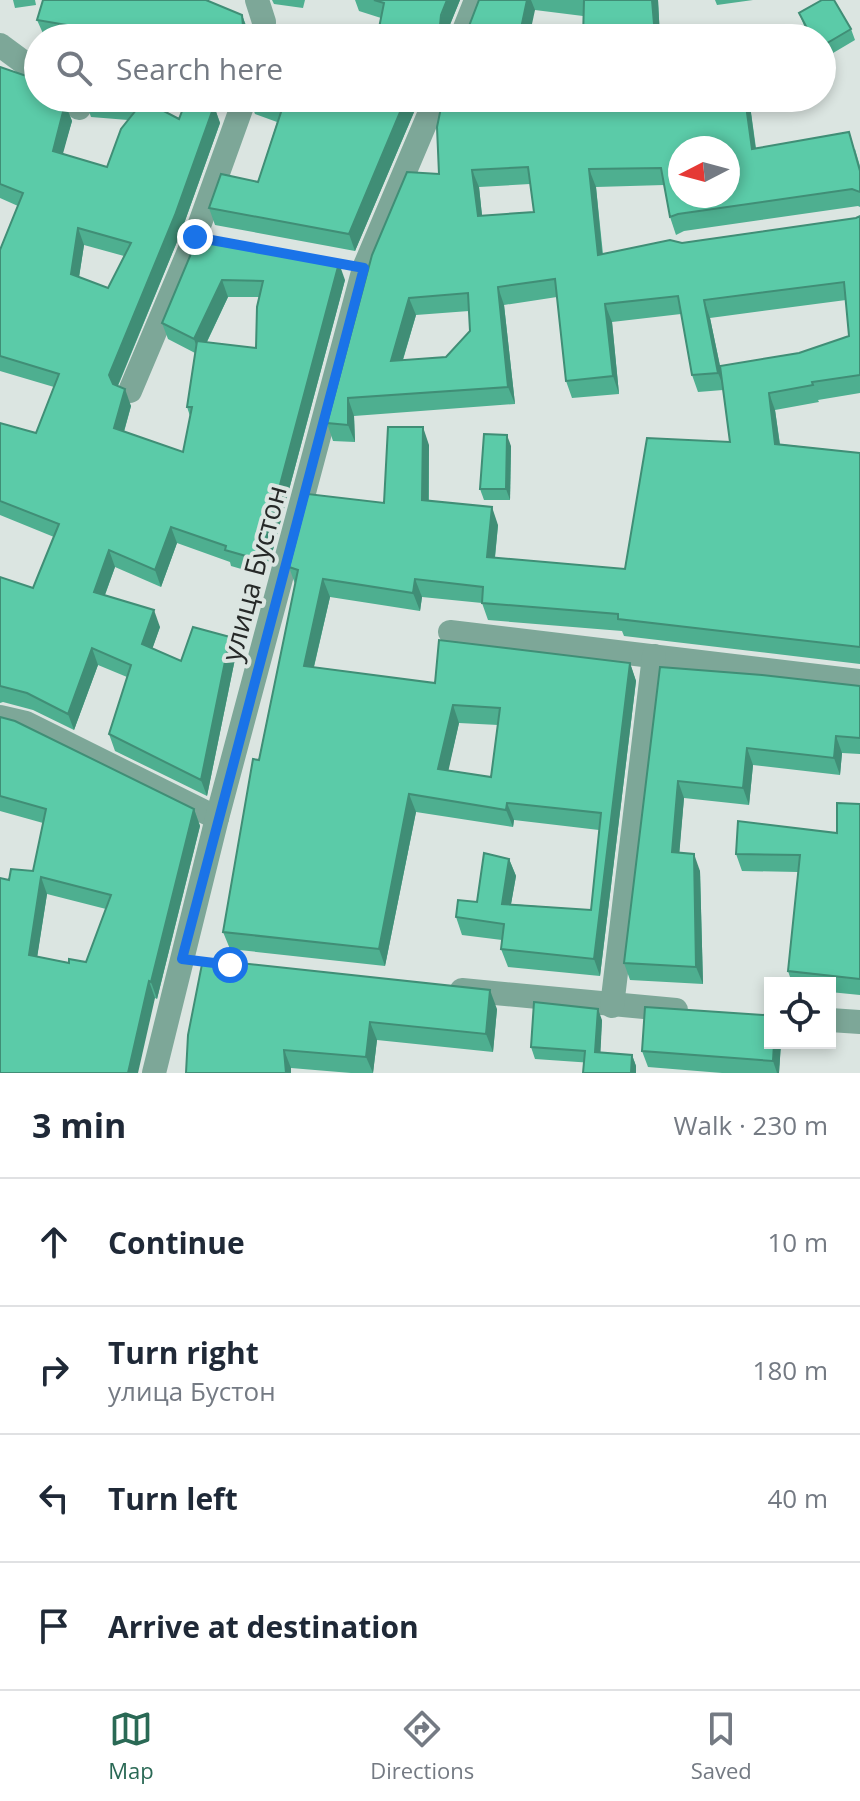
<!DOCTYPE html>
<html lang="en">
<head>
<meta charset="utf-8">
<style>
	body { margin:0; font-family:"Open Sans",sans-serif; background:#f2f2f3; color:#1f2937 }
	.controls { position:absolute; right:24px; bottom:24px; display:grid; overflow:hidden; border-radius:0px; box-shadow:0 4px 12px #0003 }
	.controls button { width:72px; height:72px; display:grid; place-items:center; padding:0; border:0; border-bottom:2px solid #e0e1e3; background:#fff; color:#1f2937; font:40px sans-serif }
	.compass { position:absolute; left:668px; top:136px; width:72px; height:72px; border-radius:50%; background:#fff; box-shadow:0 4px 12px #0003; rotate:264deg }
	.stop { position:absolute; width:24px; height:24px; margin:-18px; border:6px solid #1a73e8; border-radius:50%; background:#fff }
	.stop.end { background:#1a73e8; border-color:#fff; box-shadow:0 2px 8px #0008 }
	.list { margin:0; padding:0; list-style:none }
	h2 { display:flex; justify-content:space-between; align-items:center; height:104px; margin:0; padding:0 32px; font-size:34px }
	h2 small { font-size:26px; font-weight:400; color:#747a83 }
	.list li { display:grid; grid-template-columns:52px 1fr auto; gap:24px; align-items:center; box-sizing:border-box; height:128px; padding:0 32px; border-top:2px solid #e0e1e3 }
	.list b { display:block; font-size:30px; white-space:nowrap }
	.list p { margin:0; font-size:26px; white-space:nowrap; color:#747a83 }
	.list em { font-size:26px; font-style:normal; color:#747a83 }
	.icon { flex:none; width:44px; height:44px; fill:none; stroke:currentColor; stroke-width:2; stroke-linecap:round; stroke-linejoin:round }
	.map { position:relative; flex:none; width:860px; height:1073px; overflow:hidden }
	.search { position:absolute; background:#fff; box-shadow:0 4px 12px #0003; left:24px; right:24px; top:24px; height:88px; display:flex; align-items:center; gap:20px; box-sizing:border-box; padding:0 28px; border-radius:44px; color:#747a83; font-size:30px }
	.sheet { height:616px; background:#fff }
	nav { display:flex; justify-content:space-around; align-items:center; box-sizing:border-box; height:112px; border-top:2px solid #e0e1e3; background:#fff; font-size:22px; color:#747a83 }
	nav a { display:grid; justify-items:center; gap:4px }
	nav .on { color:#2a6955 }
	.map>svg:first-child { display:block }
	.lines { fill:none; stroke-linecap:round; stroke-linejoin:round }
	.minor { stroke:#7da798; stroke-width:24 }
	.wall { fill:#4eaf90; fill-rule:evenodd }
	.shaded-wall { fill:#408e76 }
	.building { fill:#5bcba8; stroke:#408e76; stroke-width:2; fill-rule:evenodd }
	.route { stroke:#1a73e8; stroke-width:10 }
	.labels { text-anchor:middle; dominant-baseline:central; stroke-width:8; stroke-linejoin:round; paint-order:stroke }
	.street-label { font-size:28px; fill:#262928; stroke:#dbe5e1 }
</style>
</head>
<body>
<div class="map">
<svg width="860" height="1073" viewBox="0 0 860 1073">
	<rect width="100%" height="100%" fill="#dbe5e1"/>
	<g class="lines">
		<!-- minor -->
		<g class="minor">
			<path d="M257 0 264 22 263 38"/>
			<path d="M461 38 476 0"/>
			<path d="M0 45 38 73"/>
			<path d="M67 98 79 108"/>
			<path d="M130 391 195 237 245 98"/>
			<path d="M450 632 860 681"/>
			<path d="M0 717 26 723 217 818"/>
			<path d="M462 990 676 1010"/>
			<path d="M612 1006 654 656"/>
			<path d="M830 1020 860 1022"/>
			<path d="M154 1073 217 818 364 268 436 98"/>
		</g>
	</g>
	<!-- wall -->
	<g class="wall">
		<path d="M13 0H35L36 5 15 8Z"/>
		<path d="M272 0H305L303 8 274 4Z"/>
		<path d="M355 0H460L447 32V38H377L381 18 359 11Z"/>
		<path d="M479 0H658L660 38H583V16L535 10 463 33 469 26Z"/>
		<path d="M715 0H753L717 5Z"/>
		<path d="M799 13 851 29 855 40 828 56 829 59 822 61V38L805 28Z"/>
		<path d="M242 15 249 33H289L291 38H45L37 20Z"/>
		<path d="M0 67 38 98 65 104 72 121 62 154 107 167 128 120 91 117 85 100 139 98 179 119 214 106 220 123 181 232 118 386 131 406 124 432 183 452 190 416 187 407 195 353 168 339 162 323 198 237 345 280 266 576 231 566 230 562 177 543 161 587 115 567 105 595 160 627 152 649 181 661 230 637 236 654 207 796 115 751 109 734 127 677 98 665 74 730 33 710 3 702 0 703V577L33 588 54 537 0 515V423L36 433 54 387 0 371V250L18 206 0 198ZM84 245 124 256 108 288 79 277ZM228 297H259L256 348 207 342Z"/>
		<path d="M249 98H420L355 251 215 225 209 208 258 182 277 122 255 114Z"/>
		<path d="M642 98V108L686 98H749L756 148 855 149 860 166V207L858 206 684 231 676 235 670 217 664 185 596 187 603 254 856 218 860 216V393L818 400 819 402 775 410 780 444 860 453V664L624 636 622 631 488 620 482 603 422 597 420 611 330 597 314 667 435 683 630 663 636 681 600 976 508 967 501 949 502 940 462 935 456 917 477 902 509 859 516 876 511 904 591 910 599 830 514 820 513 827 416 812 385 966 230 949 223 932 295 584 289 567 384 503 429 445V501L498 525 495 558 625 569 730 442 723 390 698 392 692 375 681 314 612 322 619 394 572 398 566 381 557 297 504 305 515 404 354 416 355 442 333 441 327 423 439 174ZM530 184 534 212 482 216 479 187ZM846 300 849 336 799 353 720 366 710 318ZM469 311 470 331 446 357 403 360 416 315ZM459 723 498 725 491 777 448 770Z"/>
		<path d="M511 446 510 500H484L480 489Z"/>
		<path d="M660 667 860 686V754L842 753 840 775 753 765 749 805 684 798 679 853 700 871 703 984 630 980 624 963Z"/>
		<path d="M0 717 194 809 200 826 157 999 155 998 0 1073 9 880 33 871 43 823 0 811ZM47 894 106 909 86 962 69 963 37 957Z"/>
		<path d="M860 804V995L830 992V983H792L788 971 798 872 742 871 736 854 837 833Z"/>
		<path d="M497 1009 493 1052 377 1040 373 1073H351L291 1068V1073H186L188 1035Z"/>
		<path d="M602 1020 600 1052 632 1055 636 1066 535 1059 531 1047Z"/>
		<path d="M781 1043 779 1073H722L648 1067 642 1051Z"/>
	</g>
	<!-- shaded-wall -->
	<g class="shaded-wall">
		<path d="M447 0H460L447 32V38H434Z"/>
		<path d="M527 0H531L535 10 529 38H519Z"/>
		<path d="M652 0H658L660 38H656L655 36Z"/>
		<path d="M242 15 248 32 243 26Z"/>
		<path d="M406 98H420L355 251 349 234Z"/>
		<path d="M636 98H642L643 126 637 109Z"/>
		<path d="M745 98H749L758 167 752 149Z"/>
		<path d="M65 104 72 121 59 168 53 151Z"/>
		<path d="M214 106 220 123 181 232 115 392 109 375Z"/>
		<path d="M589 169 596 187 604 273 598 255Z"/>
		<path d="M472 170 479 187 484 234 478 216Z"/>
		<path d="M78 228 84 245 77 290 71 274Z"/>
		<path d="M339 263 345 280 266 576 260 560Z"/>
		<path d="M222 280 228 297 200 356 194 339Z"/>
		<path d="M498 287 504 305 515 404 508 387Z"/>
		<path d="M409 298 416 315 397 379 391 361Z"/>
		<path d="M704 300 710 318 725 390 718 373Z"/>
		<path d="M605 304 612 322 619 394 613 376Z"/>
		<path d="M125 389 131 406 120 445 114 428Z"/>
		<path d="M769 393 775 410 782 461 775 444Z"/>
		<path d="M348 398 354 416 355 442 348 425Z"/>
		<path d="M423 427 429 445 428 517 422 500Z"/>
		<path d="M507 435 511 446 510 500 506 489Z"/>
		<path d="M492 507 498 525 493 575 487 557Z"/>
		<path d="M171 527 177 543 161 587 155 570Z"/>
		<path d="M109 550 115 567 100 608 94 592Z"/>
		<path d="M323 579 330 597 310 683 304 666Z"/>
		<path d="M415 579 422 597 420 611 413 593Z"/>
		<path d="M154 610 160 627 148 661 142 644Z"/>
		<path d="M230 637 236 654 207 796 201 780Z"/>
		<path d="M92 648 98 665 74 730 68 714Z"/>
		<path d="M630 663 636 681 600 976 594 959Z"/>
		<path d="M453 705 459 723 445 786 438 769Z"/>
		<path d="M836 736 842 753 840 775 834 758Z"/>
		<path d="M747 748 753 765 749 805 743 788Z"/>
		<path d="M678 781 684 798 678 869 672 852Z"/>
		<path d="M409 794 416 812 385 966 379 949Z"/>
		<path d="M507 803 514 820 513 827 506 810Z"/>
		<path d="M194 809 200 826 157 999 151 982Z"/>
		<path d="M694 854 700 871 703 984 696 967Z"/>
		<path d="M509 859 516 876 508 921 502 904Z"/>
		<path d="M41 877 47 894 35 971 29 955Z"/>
		<path d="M149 981 155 998 138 1073H128Z"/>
		<path d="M490 990 497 1009 493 1052 486 1034Z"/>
		<path d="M598 1009 602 1020 600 1063 595 1052Z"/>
		<path d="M370 1022 377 1040 373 1073 366 1057Z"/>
		<path d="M774 1043H781L779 1073H777L773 1061Z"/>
		<path d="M284 1050 291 1068V1073H286Z"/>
		<path d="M632 1055 636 1066V1073H631Z"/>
	</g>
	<!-- building -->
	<g class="building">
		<path d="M43 0H206L242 15 243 26 249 33 263 34 270 26 289 33 288 38H90L91 29 37 20Z"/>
		<path d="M374 0H447L441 15 440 25 434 38H377L384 3Z"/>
		<path d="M479 0H527L519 38H455V35L463 33 469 26Z"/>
		<path d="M584 0H652L655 36 650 38H583Z"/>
		<path d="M822 0H834L851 29 824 45 825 48 822 49V38H769L807 28 799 13Z"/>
		<path d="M0 67 38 80V98H58L65 104 53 151 107 167 121 129 140 105 85 100 86 98H139L179 119 187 98 214 106 175 215 109 375 113 384 125 389 114 428 183 452 192 407H187L197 341 256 348 257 307 263 281 222 280 194 339 162 323 198 237 339 263 260 560 225 550 226 546 171 527 155 570 109 550 94 592 154 610 142 644 181 661 193 627 230 637 201 780 109 734 131 665 92 648 68 714 27 693 0 686V577L33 588 59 524 0 501V423L36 433 59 374 0 356V250L23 193 0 184ZM78 228 131 243 108 288 71 274Z"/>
		<path d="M252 98H406L349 234 209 208 221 174 258 182 282 109Z"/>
		<path d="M443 98H636L637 109 686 98H745L752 149 849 132 860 171V192L852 189 678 214 670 217 661 168 589 169 598 255 670 240 682 243 856 218 860 216V375L812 382 813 385 769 393 775 444 860 453V647L618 619V614L482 603 483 587 415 579 413 593 323 579 304 666 435 683 439 640 630 663 594 959 501 949 504 924 456 917 458 900 477 902 484 853 509 859 502 904 591 910 601 813 507 803 506 810 409 794 379 949 223 932 253 759 259 760 298 570 289 567 308 494 384 503 388 427H423L422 500 492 507 487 557 625 569 647 438 730 442 720 366 799 353 849 336 844 282 704 300 718 373 692 375 678 296 605 304 613 376 566 381 555 279 498 287 508 387 348 398V425L327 423 372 255 407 172 439 174 437 127ZM680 148H728V196H680ZM528 167 534 212 478 216 472 170ZM468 293 470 331 446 357 391 361 409 298ZM453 705 500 708 491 777 438 769Z"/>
		<path d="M484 434 507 435 506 489H480Z"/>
		<path d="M660 667 762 675 860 686V738L836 736 834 758 747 748 743 788 678 781 672 852 694 854 696 967 624 963Z"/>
		<path d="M0 717 15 721 194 809 151 982 149 981 128 1073H0V878L9 880 11 869 33 871 46 809 0 796ZM41 877 111 895 86 962 69 959V963L29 955Z"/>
		<path d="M837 803 860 804V979L788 971 800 855 736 854 738 821 837 833Z"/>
		<path d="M203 959 490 990 486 1034 370 1022 366 1057 284 1050 286 1073H186L188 1035Z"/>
		<path d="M534 1002 598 1009 595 1052 632 1055 631 1073H583L585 1051 531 1047Z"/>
		<path d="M645 1007 763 1015 770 1014V1043H774L773 1061 642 1051Z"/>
	</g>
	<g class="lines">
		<!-- route -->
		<path class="route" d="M195 237 364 268 182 959 230 965"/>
	</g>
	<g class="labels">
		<!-- street labels -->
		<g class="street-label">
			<text transform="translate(253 573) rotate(-75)">улица Бустон</text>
		</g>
	</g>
</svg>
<div class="controls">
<button><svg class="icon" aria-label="locate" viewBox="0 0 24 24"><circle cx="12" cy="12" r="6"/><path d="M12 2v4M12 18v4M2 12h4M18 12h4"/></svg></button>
</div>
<svg class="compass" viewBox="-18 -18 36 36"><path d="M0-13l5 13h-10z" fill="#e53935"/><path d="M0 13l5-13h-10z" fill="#747a83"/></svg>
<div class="stop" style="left:230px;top:965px"></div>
<div class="stop end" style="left:195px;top:237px"></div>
<div class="search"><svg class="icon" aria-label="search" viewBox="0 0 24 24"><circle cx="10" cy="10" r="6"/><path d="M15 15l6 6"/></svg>Search here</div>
</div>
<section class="sheet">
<h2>3 min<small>Walk · 230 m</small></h2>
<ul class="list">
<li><svg class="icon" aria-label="ahead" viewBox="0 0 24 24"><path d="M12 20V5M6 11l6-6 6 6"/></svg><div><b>Continue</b></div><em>10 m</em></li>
<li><svg class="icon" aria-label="right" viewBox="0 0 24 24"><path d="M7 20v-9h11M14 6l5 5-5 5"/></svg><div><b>Turn right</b><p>улица Бустон</p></div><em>180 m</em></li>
<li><svg class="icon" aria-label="left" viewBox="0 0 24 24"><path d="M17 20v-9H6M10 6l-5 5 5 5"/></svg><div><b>Turn left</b></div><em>40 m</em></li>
<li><svg class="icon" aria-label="arrive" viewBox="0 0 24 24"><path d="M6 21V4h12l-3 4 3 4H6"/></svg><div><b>Arrive at destination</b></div></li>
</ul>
</section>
<nav>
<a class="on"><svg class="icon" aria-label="map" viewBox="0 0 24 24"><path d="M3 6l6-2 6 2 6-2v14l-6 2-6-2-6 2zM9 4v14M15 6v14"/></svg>Map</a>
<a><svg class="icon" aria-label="directions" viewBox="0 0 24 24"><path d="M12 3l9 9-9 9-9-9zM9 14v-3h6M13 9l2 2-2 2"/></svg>Directions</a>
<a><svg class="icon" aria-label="saved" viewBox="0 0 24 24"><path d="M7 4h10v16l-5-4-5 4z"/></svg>Saved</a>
</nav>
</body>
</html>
